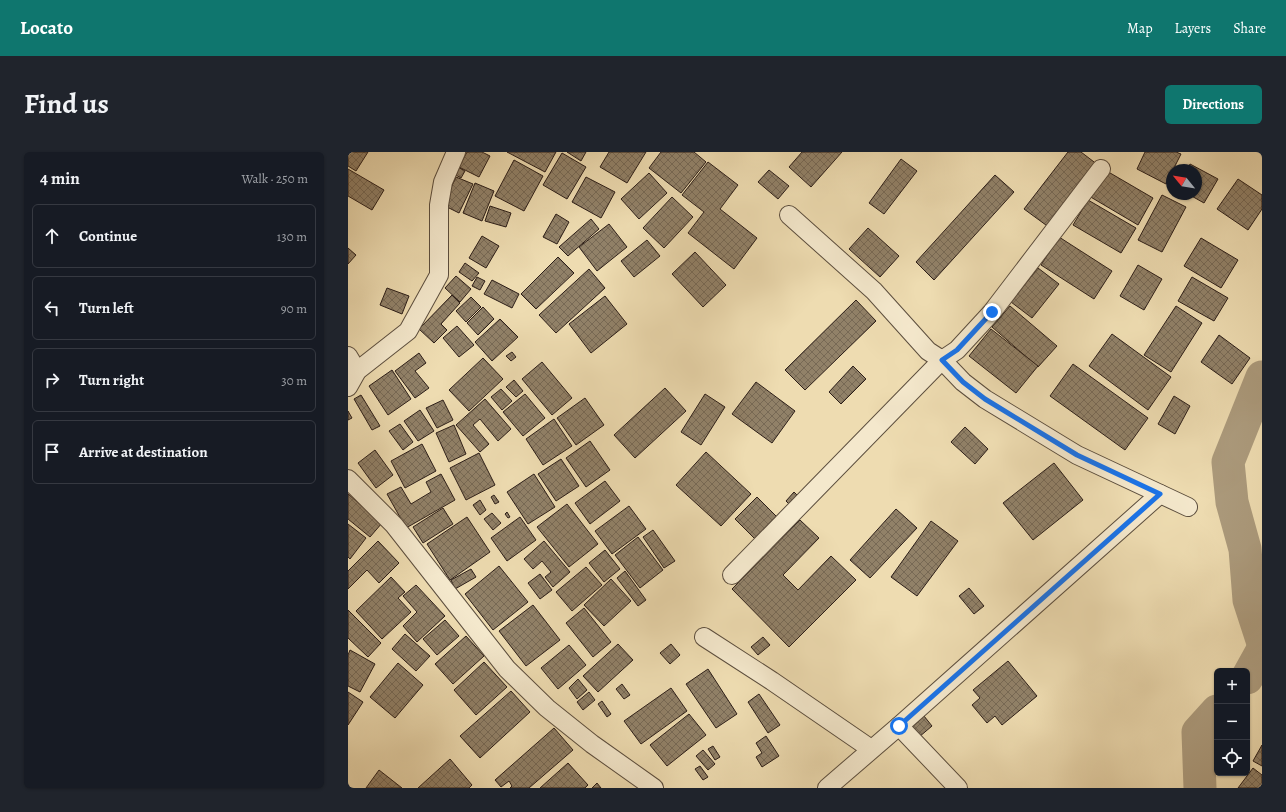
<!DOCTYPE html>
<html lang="en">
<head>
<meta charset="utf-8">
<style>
	body { margin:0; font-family:Alegreya,serif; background:#20242c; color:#f1f3f6 }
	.controls { position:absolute; right:12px; bottom:12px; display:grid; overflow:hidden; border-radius:6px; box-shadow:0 1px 3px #0004 }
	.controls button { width:36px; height:36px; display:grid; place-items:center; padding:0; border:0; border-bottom:1px solid #363941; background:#171b24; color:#f1f3f6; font:20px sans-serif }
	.compass { position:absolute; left:818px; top:12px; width:36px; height:36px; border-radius:50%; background:#171b24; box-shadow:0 1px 3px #0004; rotate:300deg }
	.stop { position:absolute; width:12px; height:12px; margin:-9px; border:3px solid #1a73e8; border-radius:50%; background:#fff }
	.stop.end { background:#1a73e8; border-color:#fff; box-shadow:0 1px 4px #0008 }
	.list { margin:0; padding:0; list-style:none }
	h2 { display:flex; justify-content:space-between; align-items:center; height:52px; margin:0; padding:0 16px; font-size:17px }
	h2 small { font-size:13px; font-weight:400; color:#9ea1a6 }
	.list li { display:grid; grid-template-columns:26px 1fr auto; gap:12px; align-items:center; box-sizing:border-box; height:64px; margin:0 8px 8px; padding:0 8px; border:1px solid #363941; border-radius:6px }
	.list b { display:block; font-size:15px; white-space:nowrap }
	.list em { font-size:13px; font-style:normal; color:#9ea1a6 }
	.icon { flex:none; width:22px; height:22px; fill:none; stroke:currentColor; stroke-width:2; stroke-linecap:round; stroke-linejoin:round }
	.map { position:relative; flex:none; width:914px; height:636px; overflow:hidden; border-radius:6px }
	header { display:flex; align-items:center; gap:24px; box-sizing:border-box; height:56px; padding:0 20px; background:#0f766e; color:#fff }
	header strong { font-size:19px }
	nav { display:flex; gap:22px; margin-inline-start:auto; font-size:14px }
	.intro { display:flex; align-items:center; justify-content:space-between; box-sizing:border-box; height:96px; padding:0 24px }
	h1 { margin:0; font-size:28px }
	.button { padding:10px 18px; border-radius:6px; background:#0f766e; color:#fff; font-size:14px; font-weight:700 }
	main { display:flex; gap:24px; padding:0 24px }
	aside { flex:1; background:#171b24; border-radius:6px; box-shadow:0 1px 3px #0004 }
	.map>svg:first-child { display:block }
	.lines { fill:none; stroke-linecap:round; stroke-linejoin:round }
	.river { stroke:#ac9b7d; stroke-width:33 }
	.building { fill:url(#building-cross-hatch); stroke:#2c1e18 }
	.street-casing { stroke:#5c4e3e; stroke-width:20 }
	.street { stroke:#f4e8cc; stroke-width:18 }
	.route { stroke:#1a73e8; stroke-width:5 }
</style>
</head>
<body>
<header>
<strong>Locato</strong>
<nav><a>Map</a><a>Layers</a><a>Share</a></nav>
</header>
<div class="intro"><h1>Find us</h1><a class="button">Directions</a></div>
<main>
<aside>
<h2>4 min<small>Walk · 250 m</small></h2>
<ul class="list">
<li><svg class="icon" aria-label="ahead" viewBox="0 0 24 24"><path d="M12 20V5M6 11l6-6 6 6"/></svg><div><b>Continue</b></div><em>130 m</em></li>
<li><svg class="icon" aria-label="left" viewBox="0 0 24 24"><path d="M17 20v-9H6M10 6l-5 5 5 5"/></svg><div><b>Turn left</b></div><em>90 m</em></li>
<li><svg class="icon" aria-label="right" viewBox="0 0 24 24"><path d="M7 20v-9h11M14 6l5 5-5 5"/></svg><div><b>Turn right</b></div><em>30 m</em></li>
<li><svg class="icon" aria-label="arrive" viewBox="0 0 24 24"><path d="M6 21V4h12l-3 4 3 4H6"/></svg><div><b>Arrive at destination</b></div></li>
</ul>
</aside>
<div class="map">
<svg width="914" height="636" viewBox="0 0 914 636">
	<defs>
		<pattern id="building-cross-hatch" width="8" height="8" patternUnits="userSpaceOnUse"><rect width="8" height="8" fill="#918168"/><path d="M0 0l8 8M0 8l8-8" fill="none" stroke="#776955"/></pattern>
	</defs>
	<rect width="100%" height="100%" fill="#eedcb1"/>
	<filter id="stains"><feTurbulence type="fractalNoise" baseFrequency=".005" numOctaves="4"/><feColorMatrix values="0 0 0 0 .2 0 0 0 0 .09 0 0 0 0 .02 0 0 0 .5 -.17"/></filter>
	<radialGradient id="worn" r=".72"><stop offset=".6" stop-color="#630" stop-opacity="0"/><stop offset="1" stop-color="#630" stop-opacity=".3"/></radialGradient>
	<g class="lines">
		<!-- river -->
		<g class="river">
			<path d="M914 225 880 310 884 350 897 397 901 448 914 488"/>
			<path d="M899 526 914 499"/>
			<path d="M852 636 850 580 869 559"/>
		</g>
	</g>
	<!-- building -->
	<g class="building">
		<path d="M0 0H20L8 19 0 14Z"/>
		<path d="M119 0H134L142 4 131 25 111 15Z"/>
		<path d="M159 0H208L197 20Z"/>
		<path d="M219 0H238L233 9Z"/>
		<path d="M261 0H298L279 31 252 15Z"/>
		<path d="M313 0H346L358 10 333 41 301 16Z"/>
		<path d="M454 0H494L463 35 441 15Z"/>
		<path d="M720 0H733L750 13 702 76 676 57Z"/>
		<path d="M797 0H828L833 2 818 32 789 17Z"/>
		<path d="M214 1 238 15 219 47 195 33Z"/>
		<path d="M553 7 569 19 536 62 521 51Z"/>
		<path d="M166 8 195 24 176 59 147 44Z"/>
		<path d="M360 10 390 33 372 57 409 86 386 117 340 81 356 60 334 43Z"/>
		<path d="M842 12 870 27 856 51 840 42H848V18H839Z"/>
		<path d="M110 15 117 19 113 26 106 22Z"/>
		<path d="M0 17 36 38 24 58 0 44Z"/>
		<path d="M421 18 441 34 430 47 410 30Z"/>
		<path d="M757 18 805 46 790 73 741 44Z"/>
		<path d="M301 21 319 41 291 67 273 47Z"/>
		<path d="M647 23 666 40 586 128 568 110Z"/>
		<path d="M108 25 125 32 111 61 95 53Z"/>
		<path d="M238 25 267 40 253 66 224 50Z"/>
		<path d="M890 27 914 43V57L900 78 869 57Z"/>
		<path d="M127 31 146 39 134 69 115 61Z"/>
		<path d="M814 43 838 55 814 100 790 88Z"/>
		<path d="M324 45 345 65 316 96 295 76Z"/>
		<path d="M740 48 788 76 773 101 725 73Z"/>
		<path d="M142 54 163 61 158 75 137 69Z"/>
		<path d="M208 62 221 70 209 92 195 85Z"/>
		<path d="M243 67 251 77 220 104 211 95Z"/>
		<path d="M261 72 279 95 249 119 231 95Z"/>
		<path d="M520 76 551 104 532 125 501 97Z"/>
		<path d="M134 84 151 94 138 116 121 106Z"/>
		<path d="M711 85 764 119 746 147 693 113Z"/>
		<path d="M853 86 890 108 873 136 836 114Z"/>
		<path d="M299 88 312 104 286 125 273 109Z"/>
		<path d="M0 96 8 103 0 112Z"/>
		<path d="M347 100 378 133 355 155 324 122Z"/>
		<path d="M210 105 226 121 188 157 173 142Z"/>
		<path d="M117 111 131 121 124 129 111 120Z"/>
		<path d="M790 113 814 127 796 158 772 144Z"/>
		<path d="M690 116 711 132 684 166 663 150Z"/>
		<path d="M241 117 257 136 208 181 191 163Z"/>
		<path d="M108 124 123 137 112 150 97 136Z"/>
		<path d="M129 125 137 129 132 138 124 134Z"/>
		<path d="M844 125 880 146 866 169 830 149Z"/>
		<path d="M144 128 171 142 164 156 136 142Z"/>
		<path d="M39 136 61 144 54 162 32 153Z"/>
		<path d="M104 143 112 151 93 172 99 178 86 191 71 177Z"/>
		<path d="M257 144 279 172 243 201 221 172Z"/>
		<path d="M123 145 133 155 118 170 108 159Z"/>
		<path d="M508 148 528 169 457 238 437 218Z"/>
		<path d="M662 154 709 194 690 215 644 175Z"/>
		<path d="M828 154 854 171 823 220 796 203Z"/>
		<path d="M135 155 146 167 130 183 119 171Z"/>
		<path d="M152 167 170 185 144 209 127 190Z"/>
		<path d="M109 174 126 193 111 205 95 186Z"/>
		<path d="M643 177 690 214 668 241 621 204Z"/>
		<path d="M764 182 823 225 800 258 741 214Z"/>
		<path d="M871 183 902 206 884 232 853 210Z"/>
		<path d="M164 200 168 205 163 209 158 204Z"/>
		<path d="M71 201 78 211 67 219 81 236 67 246 47 219Z"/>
		<path d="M135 206 155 227 121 259 101 238Z"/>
		<path d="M194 210 224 246 204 263 174 227Z"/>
		<path d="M725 212 800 266 777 298 702 244Z"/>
		<path d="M505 214 518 227 493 252 481 240Z"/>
		<path d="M44 218 63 247 40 263 21 234Z"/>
		<path d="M166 228 175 239 168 245 158 235Z"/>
		<path d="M408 230 447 259 424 291 384 262Z"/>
		<path d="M317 236 338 259 287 306 266 283Z"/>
		<path d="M153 237 164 249 154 258 143 245Z"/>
		<path d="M177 242 197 266 175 284 155 260Z"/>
		<path d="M357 242 377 255 353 293 333 280Z"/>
		<path d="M13 243 32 274 24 278 6 247Z"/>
		<path d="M826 244 842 254 827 282 810 272Z"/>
		<path d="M237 246 256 273 228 293 209 266Z"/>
		<path d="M137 247 163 277 150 289 132 267 125 273 141 292 132 300 108 273Z"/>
		<path d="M95 248 105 268 89 276 78 256Z"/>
		<path d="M72 258 86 279 70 289 56 269Z"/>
		<path d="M0 259 4 266 0 268Z"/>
		<path d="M206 267 224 294 195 313 178 287Z"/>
		<path d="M52 272 65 290 55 298 41 279Z"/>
		<path d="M106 273 118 302 101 310 88 281Z"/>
		<path d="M617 275 640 297 627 312 603 290Z"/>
		<path d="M242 289 262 318 238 335 218 306Z"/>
		<path d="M74 292 88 319 57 336 43 309Z"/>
		<path d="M27 298 45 323 28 336 10 311Z"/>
		<path d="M358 300 403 342 373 374 328 333Z"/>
		<path d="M131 301 147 333 118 348 102 316Z"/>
		<path d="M213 307 231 334 208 349 190 322Z"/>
		<path d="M706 311 735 348 685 388 655 351Z"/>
		<path d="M93 322 107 348 58 376 39 342 53 335 63 352 83 340 78 330Z"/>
		<path d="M186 322 207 355 180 372 159 340Z"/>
		<path d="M257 329 272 349 242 372 227 351Z"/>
		<path d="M446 340 452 346 444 355 438 349Z"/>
		<path d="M0 342 34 371 22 385 0 367Z"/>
		<path d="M146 343 151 350 147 352 143 345Z"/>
		<path d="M409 345 430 366 408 388 387 367Z"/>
		<path d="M132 348 138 358 132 363 125 353Z"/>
		<path d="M219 352 250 392 221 415 189 375Z"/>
		<path d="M281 354 298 377 264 402 247 379Z"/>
		<path d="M95 356 105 372 75 391 65 375Z"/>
		<path d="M548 357 569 376 522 426 502 408Z"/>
		<path d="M159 360 162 365 160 366 157 362Z"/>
		<path d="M144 361 153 371 145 378 136 367Z"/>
		<path d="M119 365 142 400 102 428 79 392Z"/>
		<path d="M172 365 188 388 159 409 143 386Z"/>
		<path d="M452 368 471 386 435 423 450 438 483 404 508 428 441 495 384 437Z"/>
		<path d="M583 369 610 389 569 444 543 425Z"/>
		<path d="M0 372 18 386 2 407 0 405Z"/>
		<path d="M305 378 327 409 316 416 295 385Z"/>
		<path d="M290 385 315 418 292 436 267 403Z"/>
		<path d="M30 389 51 411 31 431 19 418 0 437V419Z"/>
		<path d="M196 389 222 420 205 435 197 425 203 420 194 409 185 417 176 407Z"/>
		<path d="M257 398 272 417 256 430 241 411Z"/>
		<path d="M151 414 180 450 145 478 117 442Z"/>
		<path d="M238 415 254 433 224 459 208 440Z"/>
		<path d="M123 417 128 425 107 437 103 428Z"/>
		<path d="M277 419 298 448 290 454 269 426Z"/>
		<path d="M192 422 204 438 192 447 180 431Z"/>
		<path d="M43 425 57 440 50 446 63 460 34 487 8 459Z"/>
		<path d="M263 427 283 449 256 474 236 453Z"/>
		<path d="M68 433 97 464 69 490 55 474 69 460 55 444Z"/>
		<path d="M621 436 636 454 626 462 611 444Z"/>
		<path d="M185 453 212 488 178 514 151 479Z"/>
		<path d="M236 456 263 490 245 505 218 471Z"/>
		<path d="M0 458 33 491 20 505 0 486Z"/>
		<path d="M97 468 111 484 89 503 75 487Z"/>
		<path d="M57 482 82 504 68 519 44 497Z"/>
		<path d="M118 484 136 504 105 532 87 512Z"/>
		<path d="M415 485 422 493 410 503 403 495Z"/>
		<path d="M270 492 285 508 250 540 235 524Z"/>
		<path d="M323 492 332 503 322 512 312 501Z"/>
		<path d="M221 493 238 513 210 537 193 516Z"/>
		<path d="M2 498 27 512 12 540 0 534V503Z"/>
		<path d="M660 509 689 544 654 573 647 564 639 571 624 553 632 546 625 538Z"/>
		<path d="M136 510 159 535 128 563 106 538Z"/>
		<path d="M50 511 75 533 47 566 22 545Z"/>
		<path d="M360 517 389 562 368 576 338 532Z"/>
		<path d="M230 527 239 538 229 547 221 536Z"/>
		<path d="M274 532 282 543 276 547 268 537Z"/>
		<path d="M323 536 339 559 293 592 276 569Z"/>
		<path d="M163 539 182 560 132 606 112 584Z"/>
		<path d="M0 540 15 550 0 573Z"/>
		<path d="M241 540 247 548 235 558 229 550Z"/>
		<path d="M411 542 432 573 420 581 400 550Z"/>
		<path d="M254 549 263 562 259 565 250 552Z"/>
		<path d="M341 562 358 583 319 614 302 593Z"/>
		<path d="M576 564 584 574 571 585 563 576Z"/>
		<path d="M206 576 225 598 181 636H162L164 634 161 629 153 635 147 628Z"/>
		<path d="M418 584 431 604 414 615 408 605 414 601 408 591Z"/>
		<path d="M914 593V614L905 609Z"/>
		<path d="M365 594 372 605 367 608 360 597Z"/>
		<path d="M355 598 367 612 360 618 348 604Z"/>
		<path d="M102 607 124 633 121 636H70Z"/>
		<path d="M220 611 240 633 237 636H192Z"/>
		<path d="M352 614 360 625 355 628 347 617Z"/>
		<path d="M905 616 914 623V636H890Z"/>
		<path d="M31 618 54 636H18Z"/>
		<path d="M249 631 253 636H244Z"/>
	</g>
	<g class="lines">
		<defs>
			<g id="street">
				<path d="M441 63 526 139 580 199 594 208 609 198 644 160 753 17"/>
				<path d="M0 204 9 219"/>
				<path d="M0 235 9 219 60 179 91 123V53L95 30 108 0"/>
				<path d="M0 327 46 373 159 517 199 556 244 592 306 636"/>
				<path d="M384 423 594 208 615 230 637 247 729 303 840 355"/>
				<path d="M356 485 424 529 523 597"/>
				<path d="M551 574 610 636"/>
				<path d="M479 636 551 574 812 342"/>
			</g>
		</defs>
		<!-- street casing -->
		<use href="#street" class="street-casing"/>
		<!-- street -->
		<use href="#street" class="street"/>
	</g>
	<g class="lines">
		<!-- route -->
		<path class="route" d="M551 574 812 342 729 303 637 247 615 230 594 208 609 198 644 160"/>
	</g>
	<rect width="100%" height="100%" filter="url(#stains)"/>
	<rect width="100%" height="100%" fill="url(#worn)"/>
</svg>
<div class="controls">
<button>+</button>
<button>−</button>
<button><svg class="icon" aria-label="locate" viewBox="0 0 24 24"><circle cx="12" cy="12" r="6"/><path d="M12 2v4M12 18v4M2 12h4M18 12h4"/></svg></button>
</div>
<svg class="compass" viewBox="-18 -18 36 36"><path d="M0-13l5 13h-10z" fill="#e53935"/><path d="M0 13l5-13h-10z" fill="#9ea1a6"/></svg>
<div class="stop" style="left:551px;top:574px"></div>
<div class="stop end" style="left:644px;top:160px"></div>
</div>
</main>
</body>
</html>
